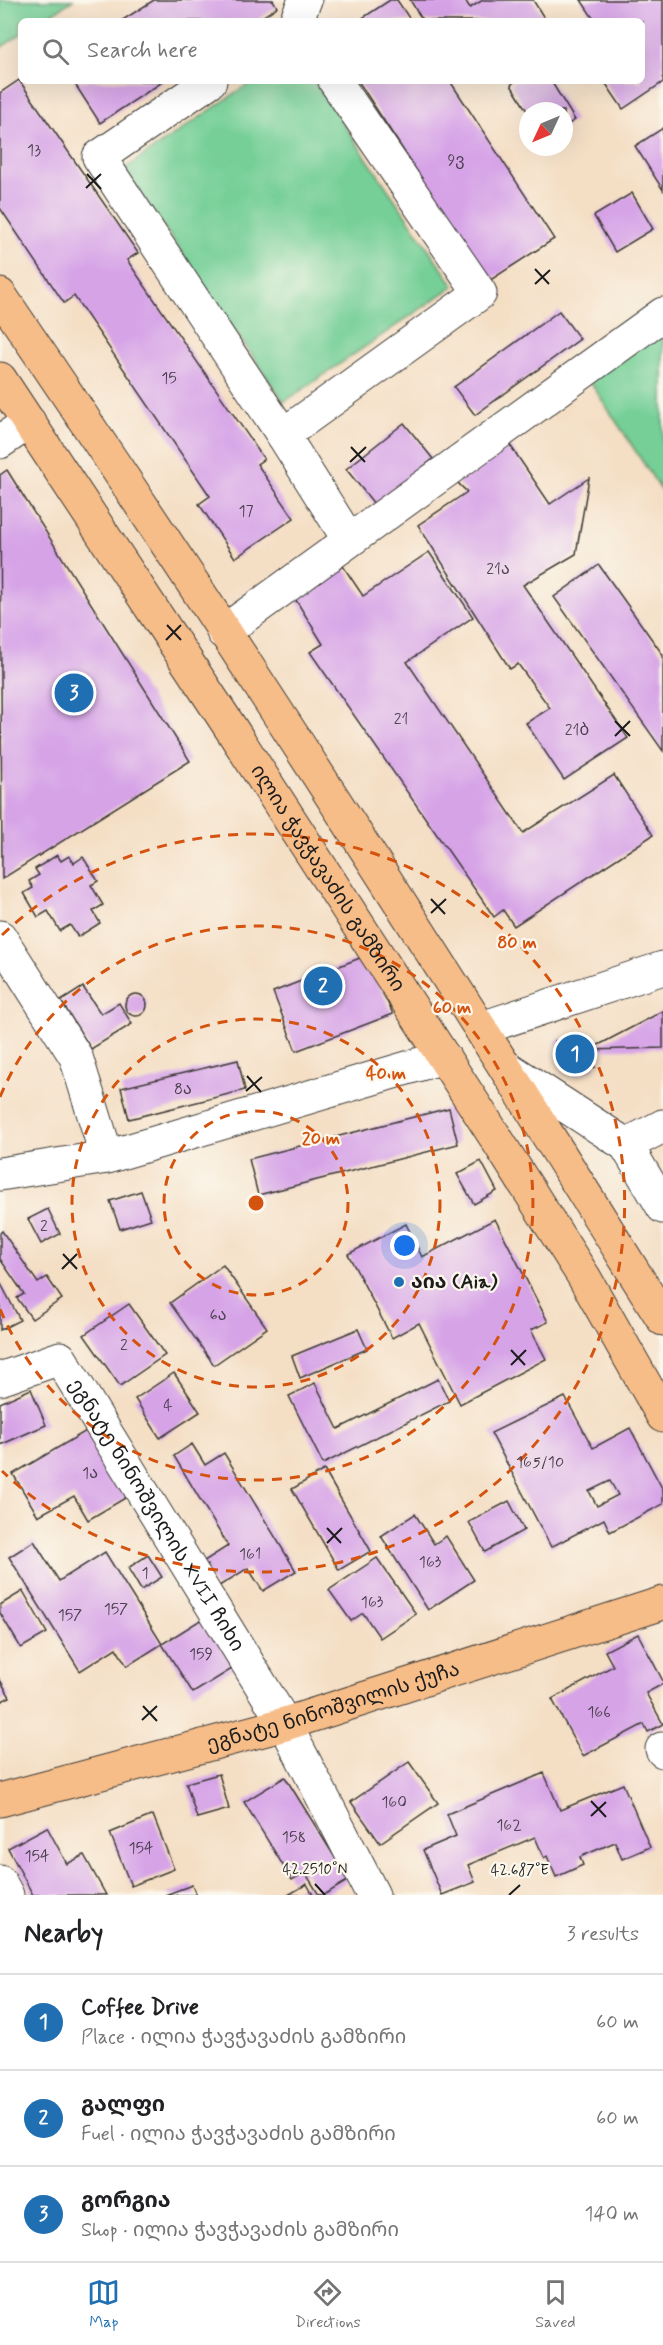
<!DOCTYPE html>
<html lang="en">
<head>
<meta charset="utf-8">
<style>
	body { margin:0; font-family:Mynerve,"Noto Sans Georgian",sans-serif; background:#f2f2f2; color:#202124 }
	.compass { position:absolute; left:519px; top:102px; width:54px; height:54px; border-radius:50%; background:#fff; box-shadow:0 6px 24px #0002; rotate:226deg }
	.you { position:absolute; left:405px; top:1246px; width:21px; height:21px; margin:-15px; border:4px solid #fff; border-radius:50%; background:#1a73e8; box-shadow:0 0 0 9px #1a73e833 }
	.badge { display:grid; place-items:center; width:39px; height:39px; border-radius:50%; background:#1f6fb2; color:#fff; font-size:20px; font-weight:700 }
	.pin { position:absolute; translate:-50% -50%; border:3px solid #fff; box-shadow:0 2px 6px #0006 }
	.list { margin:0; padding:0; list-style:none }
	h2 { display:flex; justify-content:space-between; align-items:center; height:78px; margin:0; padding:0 24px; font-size:26px }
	h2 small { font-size:20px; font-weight:400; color:#757577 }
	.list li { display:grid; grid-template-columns:39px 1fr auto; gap:18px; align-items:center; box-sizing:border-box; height:96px; padding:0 24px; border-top:2px solid #e0e0e0 }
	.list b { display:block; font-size:22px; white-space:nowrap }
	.list p { margin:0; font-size:20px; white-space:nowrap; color:#757577 }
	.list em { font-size:20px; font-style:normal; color:#757577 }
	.icon { flex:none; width:33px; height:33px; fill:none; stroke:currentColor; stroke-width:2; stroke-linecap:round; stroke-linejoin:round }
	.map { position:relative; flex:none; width:663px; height:1895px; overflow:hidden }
	.search { position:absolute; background:#fff; box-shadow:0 6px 24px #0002; left:18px; right:18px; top:18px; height:66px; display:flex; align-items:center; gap:15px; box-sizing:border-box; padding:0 21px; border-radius:9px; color:#757577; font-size:22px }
	.sheet { height:366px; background:#fff }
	nav { display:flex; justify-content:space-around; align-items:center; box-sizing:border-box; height:84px; border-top:2px solid #e0e0e0; background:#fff; font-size:16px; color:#757577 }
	nav a { display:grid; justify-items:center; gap:3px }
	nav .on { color:#1f6fb2 }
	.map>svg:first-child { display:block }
	.green { fill:#74cf96; stroke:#487659; stroke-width:1.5 }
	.building { fill:#d6a3e7; fill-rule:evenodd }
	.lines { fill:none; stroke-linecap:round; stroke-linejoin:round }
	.minor-casing { stroke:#3c3935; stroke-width:35 }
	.major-casing { stroke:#3c3935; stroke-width:35 }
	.minor { stroke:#fff; stroke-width:33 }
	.major { stroke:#f7bd88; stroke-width:33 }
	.ticks { fill:none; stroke:#1c1c1c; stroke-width:2 }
	.ring { fill:none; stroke:#d4530e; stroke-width:3; stroke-dasharray:10 8 }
	.poi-dot { fill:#1f6fb2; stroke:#fbf7ec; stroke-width:2 }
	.labels { text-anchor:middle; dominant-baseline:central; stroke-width:4.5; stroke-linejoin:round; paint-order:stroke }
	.number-label { font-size:16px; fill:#4a3e4f }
	.street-label { font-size:20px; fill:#1c1c1c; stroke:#fbf7ec }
	.poi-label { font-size:20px; font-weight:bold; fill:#1c1c1c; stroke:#fbf7ec; text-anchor:start }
	.ticks-label { font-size:15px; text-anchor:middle; fill:#1c1c1c; stroke:#fbf7ec; stroke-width:4.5; stroke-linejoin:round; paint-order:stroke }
	.centre { fill:#d4530e; stroke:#fbf7ec; stroke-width:3 }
	.ring-label { font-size:18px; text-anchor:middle; font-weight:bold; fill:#d4530e; stroke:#fbf7ec; stroke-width:4.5; stroke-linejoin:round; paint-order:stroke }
</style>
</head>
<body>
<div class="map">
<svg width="663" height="1895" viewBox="0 0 663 1895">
	<rect width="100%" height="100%" fill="#fbf7ec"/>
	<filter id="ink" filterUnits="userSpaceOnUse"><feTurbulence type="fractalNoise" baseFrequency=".0167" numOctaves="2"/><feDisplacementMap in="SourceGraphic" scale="12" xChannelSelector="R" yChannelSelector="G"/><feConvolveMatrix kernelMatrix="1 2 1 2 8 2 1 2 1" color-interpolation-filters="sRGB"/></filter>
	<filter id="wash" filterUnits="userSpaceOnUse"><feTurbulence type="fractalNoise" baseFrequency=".008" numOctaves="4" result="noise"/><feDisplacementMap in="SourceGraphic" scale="24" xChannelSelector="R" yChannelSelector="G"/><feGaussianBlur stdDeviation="1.35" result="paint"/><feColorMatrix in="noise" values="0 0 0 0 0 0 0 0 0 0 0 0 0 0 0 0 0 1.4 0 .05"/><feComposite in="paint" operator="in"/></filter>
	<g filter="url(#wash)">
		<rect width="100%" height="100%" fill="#f4dec4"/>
		<!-- green -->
		<g class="green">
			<path d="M0 0H73L41 21H21V34L0 48Z"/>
			<path d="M253 81H314L454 286 284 402 124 169Z"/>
			<path d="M663 314V493L583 371Z"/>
		</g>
		<g id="blocks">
			<!-- building -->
			<g class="building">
				<path d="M154 0H273L277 7 256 21H121Z"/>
				<path d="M390 0H397L411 21H358Z"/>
				<path d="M410 0H465L470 8 483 0H533L546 21H423Z"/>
				<path d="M581 0H663V82L623 109 604 81H642V21H595Z"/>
				<path d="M19 80 138 253 127 260 264 459 257 464 294 518 235 558 199 504 210 496 74 296 64 303 0 208V93Z"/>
				<path d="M73 81H164L100 123Z"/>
				<path d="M358 81H450L554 239 489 281Z"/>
				<path d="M515 81H551L575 120 564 127V111H527L511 85Z"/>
				<path d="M663 128V190L635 146Z"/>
				<path d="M632 193 653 229 615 252 594 216Z"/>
				<path d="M559 311 580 339 475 415 454 387Z"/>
				<path d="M404 423 433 459 375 505 346 469Z"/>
				<path d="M508 442 550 504 589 478 576 554 523 585 628 738 564 780 526 723 550 708 518 664 510 669 418 525 467 492 455 480Z"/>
				<path d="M7 470 190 761 2 879 0 475Z"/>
				<path d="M429 552 473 617 407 662 523 833 614 775 653 835 514 926 503 910 494 917 310 652 323 644 294 597 343 566 363 596Z"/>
				<path d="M599 565 663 655V751L554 597Z"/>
				<path d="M57 855 61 861 69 856 74 863 83 857 98 881 91 885 103 905 93 911 100 923 78 937 70 925 60 931 48 911 38 917 24 893 33 888 29 881 39 875 35 869Z"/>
				<path d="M365 956 393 1014 296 1051 273 992Z"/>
				<path d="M83 987 101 1014 119 1003 132 1024 91 1049 61 1001Z"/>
				<circle cx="136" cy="1005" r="11"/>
				<path d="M663 1011V1048L589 1050Z"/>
				<path d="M574 1036 595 1067 576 1075 555 1041Z"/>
				<path d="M238 1060 245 1090 129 1119 121 1088Z"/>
				<path d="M449 1108 458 1144 258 1195 249 1159Z"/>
				<path d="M481 1161 497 1191 474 1204 457 1174Z"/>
				<path d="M141 1191 151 1219 120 1229 110 1201Z"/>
				<path d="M48 1209 60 1234 41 1244 28 1219Z"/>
				<path d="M495 1219 548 1322 531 1330 546 1359 460 1404 419 1323 392 1338 348 1254 406 1224 422 1257Z"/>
				<path d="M2 1231 38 1283 47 1277 62 1299 32 1319 17 1298 24 1294 0 1259V1233Z"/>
				<path d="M223 1265 267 1328 214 1365 170 1303Z"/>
				<path d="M0 1282 20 1320 0 1330Z"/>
				<path d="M129 1304 165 1355 120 1386 84 1335Z"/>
				<path d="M358 1329 367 1349 300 1378 292 1356Z"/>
				<path d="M174 1373 200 1412 160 1438 135 1399Z"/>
				<path d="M438 1379 449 1401 323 1464 289 1396 315 1383 338 1429Z"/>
				<path d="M31 1389 46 1425 0 1445V1403Z"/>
				<path d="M565 1397 593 1448 630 1428 663 1490V1504L610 1532 604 1519 551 1547 491 1433ZM610 1481 618 1495 597 1506 589 1491Z"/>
				<path d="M93 1427 132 1494 88 1520 74 1496 38 1516 13 1474Z"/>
				<path d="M192 1444 205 1465 224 1453 296 1571 263 1591 248 1568 216 1588 201 1563 228 1546 174 1456Z"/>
				<path d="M324 1470 371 1551 339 1570 292 1489Z"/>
				<path d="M509 1501 524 1530 485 1552 469 1522Z"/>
				<path d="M415 1514 434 1544 446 1536 474 1580 428 1610 381 1536Z"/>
				<path d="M34 1541 59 1581 105 1552 162 1644 127 1666 116 1648 80 1671 9 1557Z"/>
				<path d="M148 1555 162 1577 141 1590 128 1568Z"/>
				<path d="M377 1558 416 1614 380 1638 363 1613 351 1621 329 1590Z"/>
				<path d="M23 1591 47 1633 21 1648 0 1613V1605Z"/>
				<path d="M210 1614 240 1664 193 1693 162 1644Z"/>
				<path d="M638 1634 663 1681V1684L646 1693 663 1724 648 1732 644 1724 583 1756 552 1699 613 1666 605 1651Z"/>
				<path d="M0 1680 10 1697 0 1702Z"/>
				<path d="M409 1762 438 1803 380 1843 351 1802Z"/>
				<path d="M544 1773 560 1810 623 1784 650 1847 622 1859 615 1842 580 1857 583 1865 556 1877 547 1856 544 1858 535 1837 468 1865 475 1882 442 1895 423 1850 456 1836 447 1814Z"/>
				<path d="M219 1774 229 1809 197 1818 186 1783Z"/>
				<path d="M285 1777 349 1880 324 1895H319L305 1872 292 1880 244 1802Z"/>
				<path d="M153 1815 174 1869 131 1886 110 1833Z"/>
				<path d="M47 1827 67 1864 84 1855 106 1895H33L8 1848Z"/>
				<path d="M307 1884 313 1895H288Z"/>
				<path d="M192 1885 196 1895H165Z"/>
			</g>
		</g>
	</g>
	<g filter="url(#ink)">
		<use href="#blocks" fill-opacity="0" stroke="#3c3935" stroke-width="1.5"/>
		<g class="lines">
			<defs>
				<g id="minor">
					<path d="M296 21 305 0"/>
					<path d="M210 81 99 157 283 435 349 540"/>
					<path d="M283 435 480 293 335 81"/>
					<path d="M0 442 29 422"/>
					<path d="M223 632 663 314"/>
					<path d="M0 937 76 1057 107 1157"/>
					<path d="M482 1028 663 968"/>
					<path d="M506 1067 626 1145 663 1207"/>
					<path d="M626 1145 663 1126"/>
					<path d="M0 1174 107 1157 444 1057"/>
					<path id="s1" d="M0 1379 60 1358 285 1724 373 1895"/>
					<path d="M662 1749 663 1751"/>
					<path d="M0 1882 7 1895"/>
				</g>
				<g id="major">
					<path d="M0 295C229 631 448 974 663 1319"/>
					<path id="s2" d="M0 379 228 724 496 1138 584 1277 663 1416"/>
					<path id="s3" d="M0 1800 285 1724 663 1603"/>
				</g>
			</defs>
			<!-- minor casing -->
			<use href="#minor" class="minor-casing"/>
			<!-- major casing -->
			<use href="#major" class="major-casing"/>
			<!-- minor -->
			<use href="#minor" class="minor"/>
			<!-- major -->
			<use href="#major" class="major"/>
		</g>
	</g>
	<!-- ticks -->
	<path class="ticks" d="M87 174 101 189M86 188 101 174M535 269 549 284M535 284 550 270M351 447 365 462M350 462 366 447M167 625 181 640M166 640 181 625M615 721 630 736M615 736 630 721M431 899 445 914M431 913 446 899M247 1076 261 1092M246 1091 262 1077M63 1254 77 1269M62 1269 77 1254M511 1350 525 1365M511 1365 526 1350M327 1528 341 1543M327 1543 342 1528M143 1706 157 1721M142 1720 157 1706M591 1801 606 1817M591 1816 606 1802M315 1884 325 1895M509 1895 520 1885"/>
	<!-- distance rings -->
	<g class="ring">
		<circle cx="256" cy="1203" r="92"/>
		<circle cx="256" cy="1203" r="184"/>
		<path d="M0 1097A277 277 0 1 1 0 1309"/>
		<path d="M2 935A369 369 0 1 1 2 1471"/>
	</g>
	<!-- markers -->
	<circle class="poi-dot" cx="399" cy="1282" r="6"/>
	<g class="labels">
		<!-- number labels -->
		<g class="number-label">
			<text x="34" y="150">13</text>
			<text x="456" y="160">9ვ</text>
			<text x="169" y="378">15</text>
			<text x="246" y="511">17</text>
			<text x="498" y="569">21ა</text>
			<text x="401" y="719">21</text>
			<text x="577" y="730">21ბ</text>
			<text x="183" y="1089">8ა</text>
			<text x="44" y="1226">2</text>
			<text x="218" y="1315">6ა</text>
			<text x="124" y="1345">2</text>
			<text x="168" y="1405">4</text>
			<text x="540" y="1462">165/10</text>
			<text x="90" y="1473">1ა</text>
			<text x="250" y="1554">161</text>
			<text x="430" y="1562">163</text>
			<text x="145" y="1573">1</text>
			<text x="372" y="1602">163</text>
			<text x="116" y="1609">157</text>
			<text x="70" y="1615">157</text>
			<text x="201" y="1654">159</text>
			<text x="599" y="1712">166</text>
			<text x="394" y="1802">160</text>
			<text x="509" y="1825">162</text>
			<text x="294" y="1837">158</text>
			<text x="141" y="1848">154</text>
			<text x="37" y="1856">154</text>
		</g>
		<!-- street labels -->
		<g class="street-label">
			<text stroke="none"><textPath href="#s2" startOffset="597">ილია ჭავჭავაძის გამზირი</textPath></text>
			<text stroke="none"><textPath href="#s1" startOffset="248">ეგნატე ნინოშვილის XVII ჩიხი</textPath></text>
			<text stroke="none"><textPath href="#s3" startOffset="346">ეგნატე ნინოშვილის ქუჩა</textPath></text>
		</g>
		<!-- poi labels -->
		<g class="poi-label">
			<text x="411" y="1282">აია (Aia)</text>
		</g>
	</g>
	<g class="ticks-label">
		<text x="315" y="1874">42.2510°N</text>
		<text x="520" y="1875">42.687°E</text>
	</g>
	<circle cx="256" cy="1203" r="9" class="centre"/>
	<g class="ring-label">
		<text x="517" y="948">80 m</text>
		<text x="452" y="1013">60 m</text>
		<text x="386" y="1079">40 m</text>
		<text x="321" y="1144">20 m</text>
	</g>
</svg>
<svg class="compass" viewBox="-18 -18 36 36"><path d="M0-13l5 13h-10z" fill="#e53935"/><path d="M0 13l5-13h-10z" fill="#757577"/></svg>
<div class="you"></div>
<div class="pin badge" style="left:575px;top:1054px">1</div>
<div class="pin badge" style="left:323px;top:986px">2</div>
<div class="pin badge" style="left:74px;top:693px">3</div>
<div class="search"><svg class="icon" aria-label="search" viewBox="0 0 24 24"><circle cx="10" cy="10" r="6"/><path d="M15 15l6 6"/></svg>Search here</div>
</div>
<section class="sheet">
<h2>Nearby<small>3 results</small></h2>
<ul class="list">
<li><span class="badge">1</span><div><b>Coffee Drive</b><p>Place · ილია ჭავჭავაძის გამზირი</p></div><em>60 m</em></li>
<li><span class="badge">2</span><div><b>გალფი</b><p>Fuel · ილია ჭავჭავაძის გამზირი</p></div><em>60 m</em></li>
<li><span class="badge">3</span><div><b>გორგია</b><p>Shop · ილია ჭავჭავაძის გამზირი</p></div><em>140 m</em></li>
</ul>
</section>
<nav>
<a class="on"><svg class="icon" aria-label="map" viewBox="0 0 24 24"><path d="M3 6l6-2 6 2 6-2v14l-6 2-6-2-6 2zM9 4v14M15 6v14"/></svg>Map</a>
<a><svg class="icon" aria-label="directions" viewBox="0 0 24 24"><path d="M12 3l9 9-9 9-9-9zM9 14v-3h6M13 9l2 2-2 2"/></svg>Directions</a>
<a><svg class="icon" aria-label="saved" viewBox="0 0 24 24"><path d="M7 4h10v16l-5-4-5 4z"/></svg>Saved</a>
</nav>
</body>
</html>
